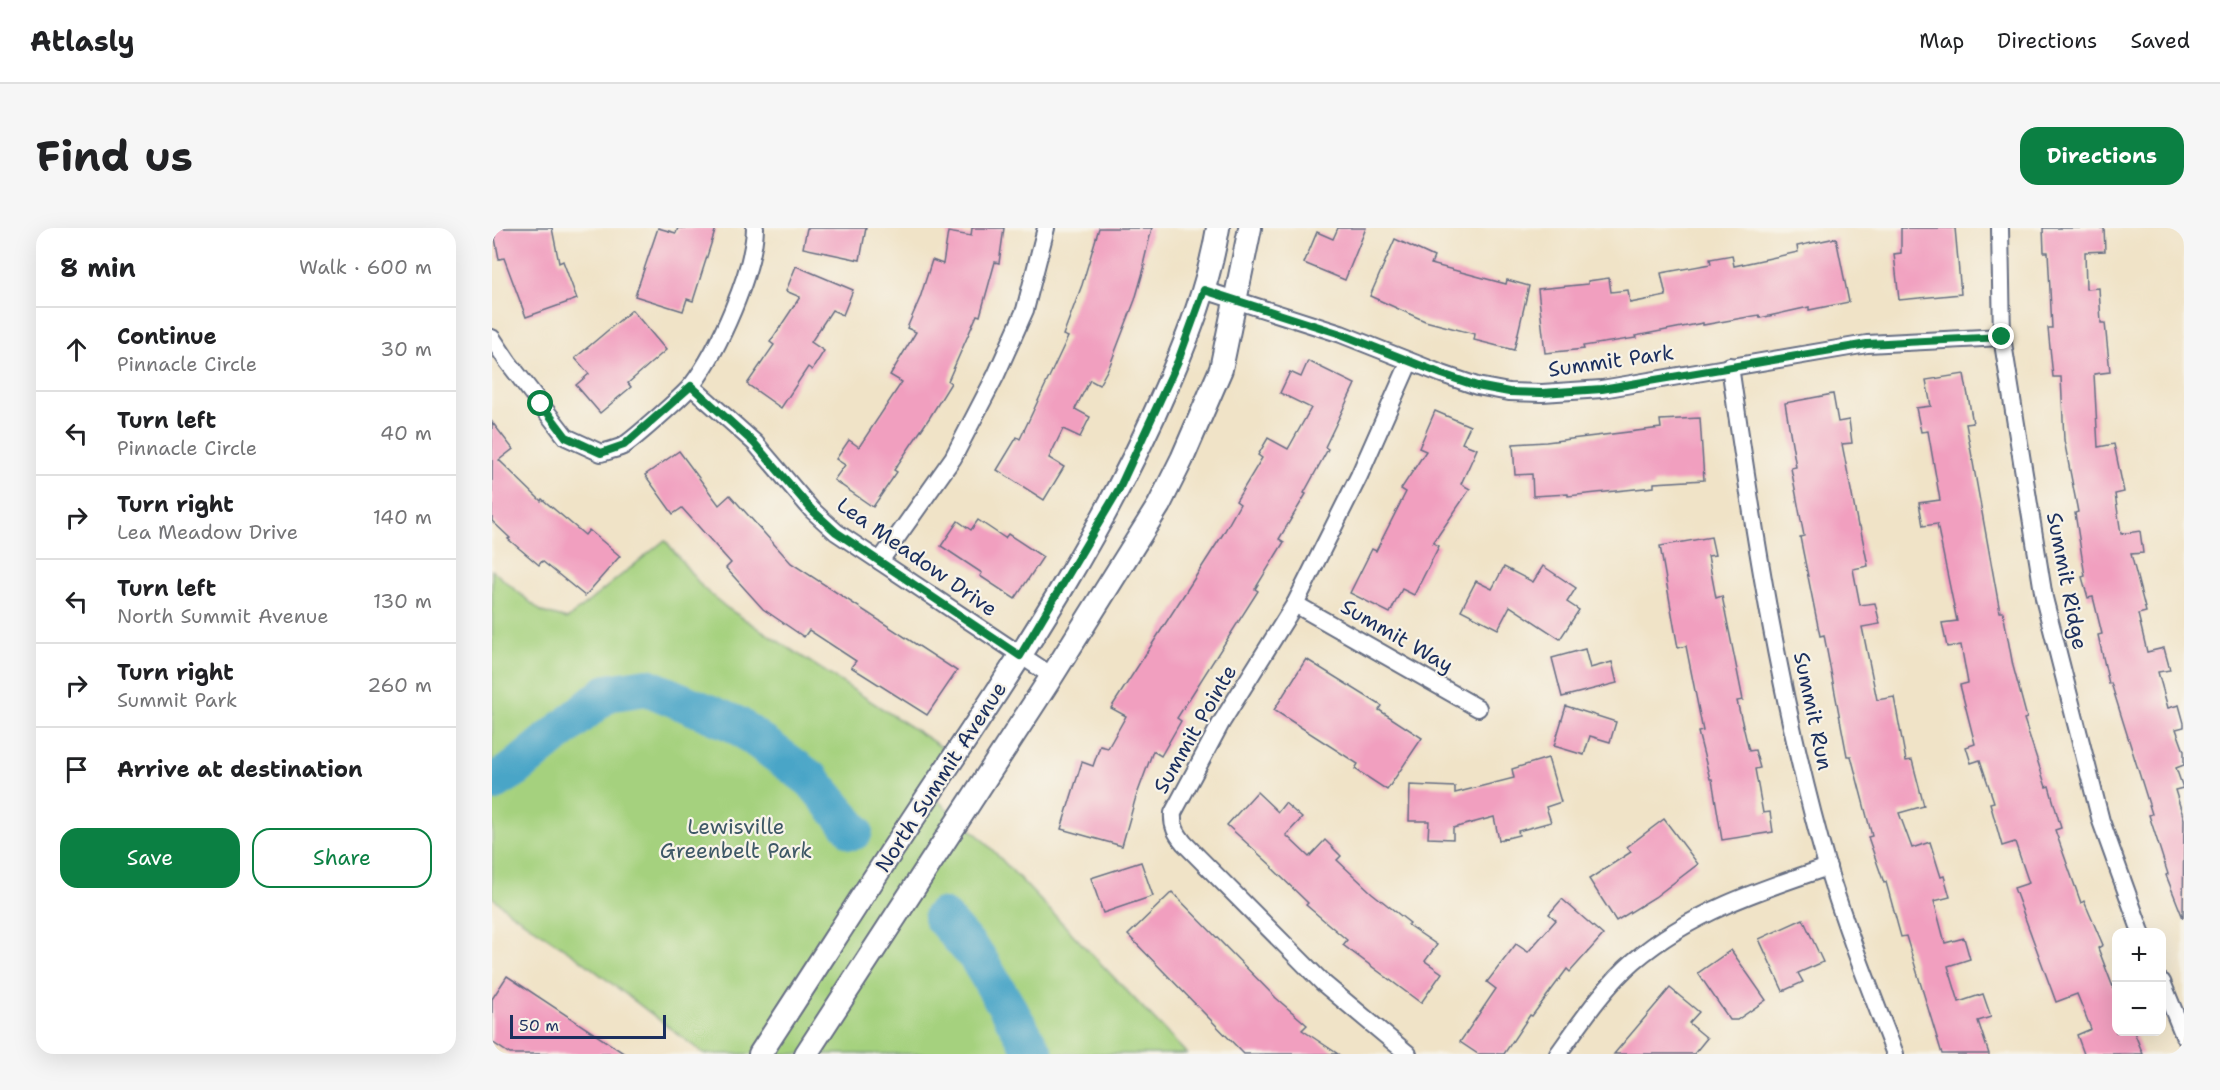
<!DOCTYPE html>
<html lang="en">
<head>
<meta charset="utf-8">
<style>
	body { margin:0; font-family:"Shantell Sans",sans-serif; background:#f6f6f6; color:#202124 }
	.controls { position:absolute; right:18px; bottom:18px; display:grid; overflow:hidden; border-radius:12px; box-shadow:0 6px 24px #0002 }
	.controls button { width:54px; height:54px; display:grid; place-items:center; padding:0; border:0; border-bottom:2px solid #e0e0e0; background:#fff; color:#202124; font:30px sans-serif }
	.scale { position:absolute; left:18px; bottom:15px; width:156px; box-sizing:border-box; padding-left:6px; border:3px solid #1b2f5e; border-top:0; font-size:16px; line-height:21px; white-space:nowrap; color:#1b2f5e; -webkit-text-stroke:4px #f7f3e8; paint-order:stroke }
	.stop { position:absolute; width:18px; height:18px; margin:-14px; border:4px solid #0b8043; border-radius:50%; background:#fff }
	.stop.end { background:#0b8043; border-color:#fff; box-shadow:0 2px 6px #0008 }
	.list { margin:0; padding:0; list-style:none }
	h2 { display:flex; justify-content:space-between; align-items:center; height:78px; margin:0; padding:0 24px; font-size:26px }
	h2 small { font-size:20px; font-weight:400; color:#757577 }
	.list li { display:grid; grid-template-columns:39px 1fr auto; gap:18px; align-items:center; box-sizing:border-box; height:84px; padding:0 24px; border-top:2px solid #e0e0e0 }
	.list b { display:block; font-size:22px; white-space:nowrap }
	.list p { margin:0; font-size:20px; white-space:nowrap; color:#757577 }
	.list em { font-size:20px; font-style:normal; color:#757577 }
	.actions { display:flex; gap:12px; padding:18px 24px }
	.actions a { flex:1; padding:14px 0; border:2px solid #0b8043; border-radius:18px; text-align:center; font-size:21px; color:#0b8043 }
	.actions .main { background:#0b8043; color:#fff }
	.icon { flex:none; width:33px; height:33px; fill:none; stroke:currentColor; stroke-width:2; stroke-linecap:round; stroke-linejoin:round }
	.map { position:relative; flex:none; width:1692px; height:826px; overflow:hidden; border-radius:18px }
	header { display:flex; align-items:center; gap:36px; box-sizing:border-box; height:84px; padding:0 30px; background:#fff; border-bottom:2px solid #e0e0e0 }
	header strong { font-size:28px }
	nav { display:flex; gap:33px; margin-inline-start:auto; font-size:21px }
	.intro { display:flex; align-items:center; justify-content:space-between; box-sizing:border-box; height:144px; padding:0 36px }
	h1 { margin:0; font-size:42px }
	.button { padding:15px 27px; border-radius:18px; background:#0b8043; color:#fff; font-size:21px; font-weight:700 }
	main { display:flex; gap:36px; padding:0 36px }
	aside { flex:1; background:#fff; border-radius:18px; box-shadow:0 6px 24px #0002 }
	.map>svg:first-child { display:block }
	.green { fill:#a5d17e; stroke:#60806e; stroke-width:1.5 }
	.lines { fill:none; stroke-linecap:round; stroke-linejoin:round }
	.river { stroke:#49a5c7; stroke-width:38 }
	.building { fill:#f19fbf }
	.minor-casing { stroke:#666e83; stroke-width:20 }
	.secondary-casing { stroke:#666e83; stroke-width:26 }
	.minor { stroke:#fff; stroke-width:16 }
	.secondary { stroke:#fff; stroke-width:22 }
	.route { stroke:#0b8043; stroke-width:8 }
	.labels { text-anchor:middle; dominant-baseline:central; stroke-width:4.5; stroke-linejoin:round; paint-order:stroke }
	.street-label { font-size:21px; fill:#1b2f5e; stroke:#f7f3e8 }
	.park-label { font-size:21px; fill:#3e5866; stroke:#f7f3e8 }
</style>
</head>
<body>
<header>
<strong>Atlasly</strong>
<nav><a>Map</a><a>Directions</a><a>Saved</a></nav>
</header>
<div class="intro"><h1>Find us</h1><a class="button">Directions</a></div>
<main>
<aside>
<h2>8 min<small>Walk · 600 m</small></h2>
<ul class="list">
<li><svg class="icon" aria-label="ahead" viewBox="0 0 24 24"><path d="M12 20V5M6 11l6-6 6 6"/></svg><div><b>Continue</b><p>Pinnacle Circle</p></div><em>30 m</em></li>
<li><svg class="icon" aria-label="left" viewBox="0 0 24 24"><path d="M17 20v-9H6M10 6l-5 5 5 5"/></svg><div><b>Turn left</b><p>Pinnacle Circle</p></div><em>40 m</em></li>
<li><svg class="icon" aria-label="right" viewBox="0 0 24 24"><path d="M7 20v-9h11M14 6l5 5-5 5"/></svg><div><b>Turn right</b><p>Lea Meadow Drive</p></div><em>140 m</em></li>
<li><svg class="icon" aria-label="left" viewBox="0 0 24 24"><path d="M17 20v-9H6M10 6l-5 5 5 5"/></svg><div><b>Turn left</b><p>North Summit Avenue</p></div><em>130 m</em></li>
<li><svg class="icon" aria-label="right" viewBox="0 0 24 24"><path d="M7 20v-9h11M14 6l5 5-5 5"/></svg><div><b>Turn right</b><p>Summit Park</p></div><em>260 m</em></li>
<li><svg class="icon" aria-label="arrive" viewBox="0 0 24 24"><path d="M6 21V4h12l-3 4 3 4H6"/></svg><div><b>Arrive at destination</b></div></li>
</ul>
<div class="actions"><a class="main">Save</a><a>Share</a></div>
</aside>
<div class="map">
<svg width="1692" height="826" viewBox="0 0 1692 826">
	<rect width="100%" height="100%" fill="#f7f3e8"/>
	<filter id="ink" filterUnits="userSpaceOnUse"><feTurbulence type="fractalNoise" baseFrequency=".0167" numOctaves="2"/><feDisplacementMap in="SourceGraphic" scale="12" xChannelSelector="R" yChannelSelector="G"/><feConvolveMatrix kernelMatrix="1 2 1 2 8 2 1 2 1" color-interpolation-filters="sRGB"/></filter>
	<filter id="wash" filterUnits="userSpaceOnUse"><feTurbulence type="fractalNoise" baseFrequency=".008" numOctaves="4" result="noise"/><feDisplacementMap in="SourceGraphic" scale="24" xChannelSelector="R" yChannelSelector="G"/><feGaussianBlur stdDeviation="1.35" result="paint"/><feColorMatrix in="noise" values="0 0 0 0 0 0 0 0 0 0 0 0 0 0 0 0 0 1.4 0 .05"/><feComposite in="paint" operator="in"/></filter>
	<g filter="url(#wash)">
		<rect width="100%" height="100%" fill="#f0e3c7"/>
		<!-- green -->
		<path class="green" d="M173 312 211 360 235 380 454 522 430 559 489 610 695 826H212L85 729 18 684 0 669V342L50 384 75 391Z"/>
		<g class="lines">
			<!-- river -->
			<g class="river">
				<path d="M0 555 23 541 115 465 155 459 245 497 320 552 362 603"/>
				<path d="M450 689 485 729 543 826"/>
			</g>
		</g>
		<g id="blocks">
			<!-- building -->
			<g class="building">
				<path d="M1 0H60L67 35 71 33 85 71 34 89 12 30 7 31Z"/>
				<path d="M166 0 184 5 186 0H224L201 73 195 71 191 83 143 68Z"/>
				<path d="M315 0H374L368 32 311 20Z"/>
				<path d="M480 0H512L507 35 503 34 488 88 485 87 456 153 459 155 438 189 402 242 405 244 381 279 342 252 353 237 344 231 357 212 367 219 410 154 398 147 424 104 415 100 428 70 440 32 451 36 456 4 479 8Z"/>
				<path d="M607 0H660L651 37H653L643 72 618 137 607 157 598 152 583 181 598 189 588 209 571 201 557 230 572 239 552 272 505 242 525 209 528 211 576 109 571 107 590 57Z"/>
				<path d="M846 0H874L853 52 812 35 825 4 841 11Z"/>
				<path d="M1409 0H1463L1469 66 1407 72 1402 26 1409 25Z"/>
				<path d="M1551 0H1612L1613 23 1593 24 1594 61 1607 60 1609 95H1613L1618 144 1602 146 1606 219 1622 216 1632 264 1623 266 1629 306 1648 303 1651 325 1639 326 1654 384 1646 386 1655 424 1672 420 1678 442 1666 444 1676 480 1687 477 1692 495V499L1684 501 1692 523V537L1684 540 1691 560 1683 562 1692 591 1691 690 1674 647 1676 646 1657 587 1660 586 1619 455 1617 456 1606 407 1610 406 1601 369 1596 370 1590 349 1593 348 1583 285 1586 284 1572 212 1569 149H1561L1556 100H1560L1556 24H1552Z"/>
				<path d="M1344 10 1357 74 1317 82V79L1268 90 1267 87 1211 97V95L1143 108 1144 110 1091 118 1092 121 1053 125 1046 61 1096 56V53L1117 50 1119 64 1136 62 1138 75 1174 68 1169 45 1219 36 1218 31 1240 27 1242 38 1306 24 1305 18Z"/>
				<path d="M903 11 942 29 939 36 1014 56 1015 52 1037 58 1022 122 982 112 983 106 933 93 878 68Z"/>
				<path d="M304 38 361 62 351 87 340 82 319 114 332 123 320 142 316 139 289 180 255 156 282 117 278 114 308 69 294 63Z"/>
				<path d="M140 82 174 122 136 155 139 159 108 185 84 157 97 146 83 130Z"/>
				<path d="M816 133 863 156 833 219 836 221 812 265 814 266 787 311 792 314 763 361 766 363 685 490 689 493 669 528 661 523 643 572 630 618 569 601 590 534 601 538 608 518 616 520 634 488 619 480 731 306 748 276 744 273 770 230 766 227 776 210 796 221 819 180 788 165 798 144 809 149Z"/>
				<path d="M1472 146 1481 195 1474 196 1508 384H1511L1521 438 1535 490 1532 491 1554 559 1557 558 1569 600 1563 602 1589 675 1592 673 1611 717 1606 720 1624 767V804H1642L1651 826H1592L1585 807 1599 801 1585 766 1564 774 1522 660 1537 655 1523 614 1510 618 1498 575 1502 574 1488 532 1479 535 1474 519 1483 516 1468 457 1476 455 1469 417 1455 419 1450 395 1465 393 1445 296 1431 298 1427 275 1448 272 1436 203 1429 204 1424 180 1439 178 1434 152Z"/>
				<path d="M1341 166 1346 194 1357 192 1360 215 1350 216 1366 298H1368L1376 338 1361 341 1368 377 1383 375 1388 396 1370 399 1385 472 1402 469 1414 533 1420 532 1432 578 1407 585 1420 620 1438 614 1449 649 1452 648 1458 669 1442 673 1453 715 1472 710 1478 731 1456 738 1467 774 1491 766 1499 789 1486 793 1497 826H1450L1414 708 1409 709 1394 654 1392 655 1376 609 1380 608 1359 528H1355L1332 407 1328 408 1308 309 1312 308 1299 240 1304 239 1293 175Z"/>
				<path d="M943 183 978 198 970 215 985 221 969 256 978 261 941 315 947 318 922 367 910 361 898 385 858 365 880 321 884 323 914 264 909 261 934 223 927 220Z"/>
				<path d="M1208 190 1212 252 1162 255V259L1076 268V266L1041 268 1040 246 1023 247 1021 216 1054 214 1169 200 1168 192Z"/>
				<path d="M0 194 21 221 7 232 49 273 50 271 93 307 97 302 128 328 93 368 50 333 47 337 16 311 18 310 0 293Z"/>
				<path d="M187 223 227 277 238 267 299 335 465 443 435 487 359 439 364 433 317 402 312 409 271 381 234 340 239 335 190 280 181 286 153 247Z"/>
				<path d="M486 292 513 310 516 306 551 329 523 371 488 348 490 345 449 318 466 293 479 302Z"/>
				<path d="M1219 309 1223 327 1216 328 1224 370 1230 368 1243 432 1251 472 1245 473 1257 523 1263 522 1268 540 1263 541 1271 585 1278 584 1281 604 1230 612 1220 551H1218L1206 504 1211 503 1194 418 1186 420 1168 318Z"/>
				<path d="M1051 338 1084 360 1075 374 1087 382 1068 411 1018 378 1006 401 969 382 984 353 1000 361 1012 339 1041 354Z"/>
				<path d="M1093 421 1098 440 1120 434 1125 455 1070 469 1060 430Z"/>
				<path d="M814 431 890 478 887 482 930 510 895 562 863 541 866 536 782 482Z"/>
				<path d="M1074 478 1124 494 1118 514 1098 508 1092 527 1062 518Z"/>
				<path d="M1056 530 1069 574 1054 579 1059 594 1026 603 1027 607 1007 612 1002 589 961 600V611L936 610 937 593H917L918 557 963 559V565L1022 550 1020 541Z"/>
				<path d="M765 564 786 584 793 575 810 590 794 607 817 629 833 612 849 628 845 632 880 665 918 695 916 697 945 717 933 733 950 745 929 775 851 717 855 712 814 677 816 675 780 640 781 639 735 597Z"/>
				<path d="M1172 591 1206 636 1163 669 1124 693 1097 651 1139 624 1135 619Z"/>
				<path d="M649 634 661 668 611 685 599 650Z"/>
				<path d="M680 664 784 770 815 797 810 802 846 826H752L636 707Z"/>
				<path d="M1070 671 1111 707 1078 744 1075 741 1040 788 1038 787 1012 826H986L968 814 1004 761 995 754 1024 716 1036 724 1064 692 1057 686Z"/>
				<path d="M1311 691 1331 734 1306 745 1311 754 1291 763 1267 711Z"/>
				<path d="M1239 722 1274 772 1245 792H1238L1206 745Z"/>
				<path d="M15 748 133 826H18L0 814V771Z"/>
				<path d="M1178 760 1207 784 1197 795 1215 810 1202 826H1122Z"/>
			</g>
		</g>
	</g>
	<g filter="url(#ink)">
		<use href="#blocks" fill-opacity="0" stroke="#666e83" stroke-width="1.5"/>
		<g class="lines">
			<defs>
				<g id="minor">
					<path d="M1508 0 1510 109 1552 370 1609 593 1649 704"/>
					<path d="M712 62 849 106 950 146 985 158 1017 164 1050 165 1110 161 1375 116 1510 109"/>
					<path d="M0 110 16 134 74 209 109 225C116 223 124 221 131 218 141 212 192 167 200 157 226 123 262 43 263 0"/>
					<path d="M1238 138C1262 306 1288 475 1335 638 1354 701 1379 764 1403 826"/>
					<path d="M199 158 263 215 320 282 344 304 560 448"/>
					<path d="M388 333 461 230 504 147 533 82 554 0"/>
					<path d="M803 376 986 480"/>
					<path d="M1670 754 1692 808"/>
					<path d="M916 826 831 755 692 615C684 605 680 598 681 585L729 495 803 376 867 248 917 135"/>
					<path d="M1066 826C1089 794 1112 759 1142 733 1198 685 1267 662 1336 639"/>
				</g>
				<g id="secondary">
					<path d="M268 826C331 730 392 633 456 538 537 417 617 293 675 158 697 107 717 55 726 0"/>
					<path d="M314 826 560 448 667 277 690 231 729 141 758 0"/>
				</g>
			</defs>
			<!-- minor casing -->
			<use href="#minor" class="minor-casing"/>
			<!-- secondary casing -->
			<use href="#secondary" class="secondary-casing"/>
			<!-- minor -->
			<use href="#minor" class="minor"/>
			<!-- secondary -->
			<use href="#secondary" class="secondary"/>
		</g>
	</g>
	<g class="lines" filter="url(#ink)">
		<!-- route -->
		<path class="route" d="M49 176 74 209 109 225 132 217 199 158 262 215 320 282 344 304 528 428 627 261 686 133 712 62 849 106 950 146 985 158 1017 164 1050 165 1110 161 1375 116 1510 109"/>
	</g>
	<g class="labels">
		<!-- street labels -->
		<g class="street-label">
			<text transform="translate(1119 133) rotate(-8)">Summit Park</text>
			<text transform="translate(425 329) rotate(35)">Lea Meadow Drive</text>
			<text transform="translate(1575 353) rotate(79)">Summit Ridge</text>
			<text transform="translate(905 408) rotate(30)">Summit Way</text>
			<text transform="translate(1321 483) rotate(78)">Summit Run</text>
			<text transform="translate(703 501) rotate(-60)">Summit Pointe</text>
			<text transform="translate(449 549) rotate(-57)">North Summit Avenue</text>
		</g>
		<!-- park labels -->
		<g class="park-label">
			<text x="244" y="599">Lewisville<tspan x="244" dy="24">Greenbelt Park</tspan></text>
		</g>
	</g>
</svg>
<div class="controls">
<button>+</button>
<button>−</button>
</div>
<div class="scale">50 m</div>
<div class="stop" style="left:49px;top:176px"></div>
<div class="stop end" style="left:1510px;top:109px"></div>
</div>
</main>
</body>
</html>
